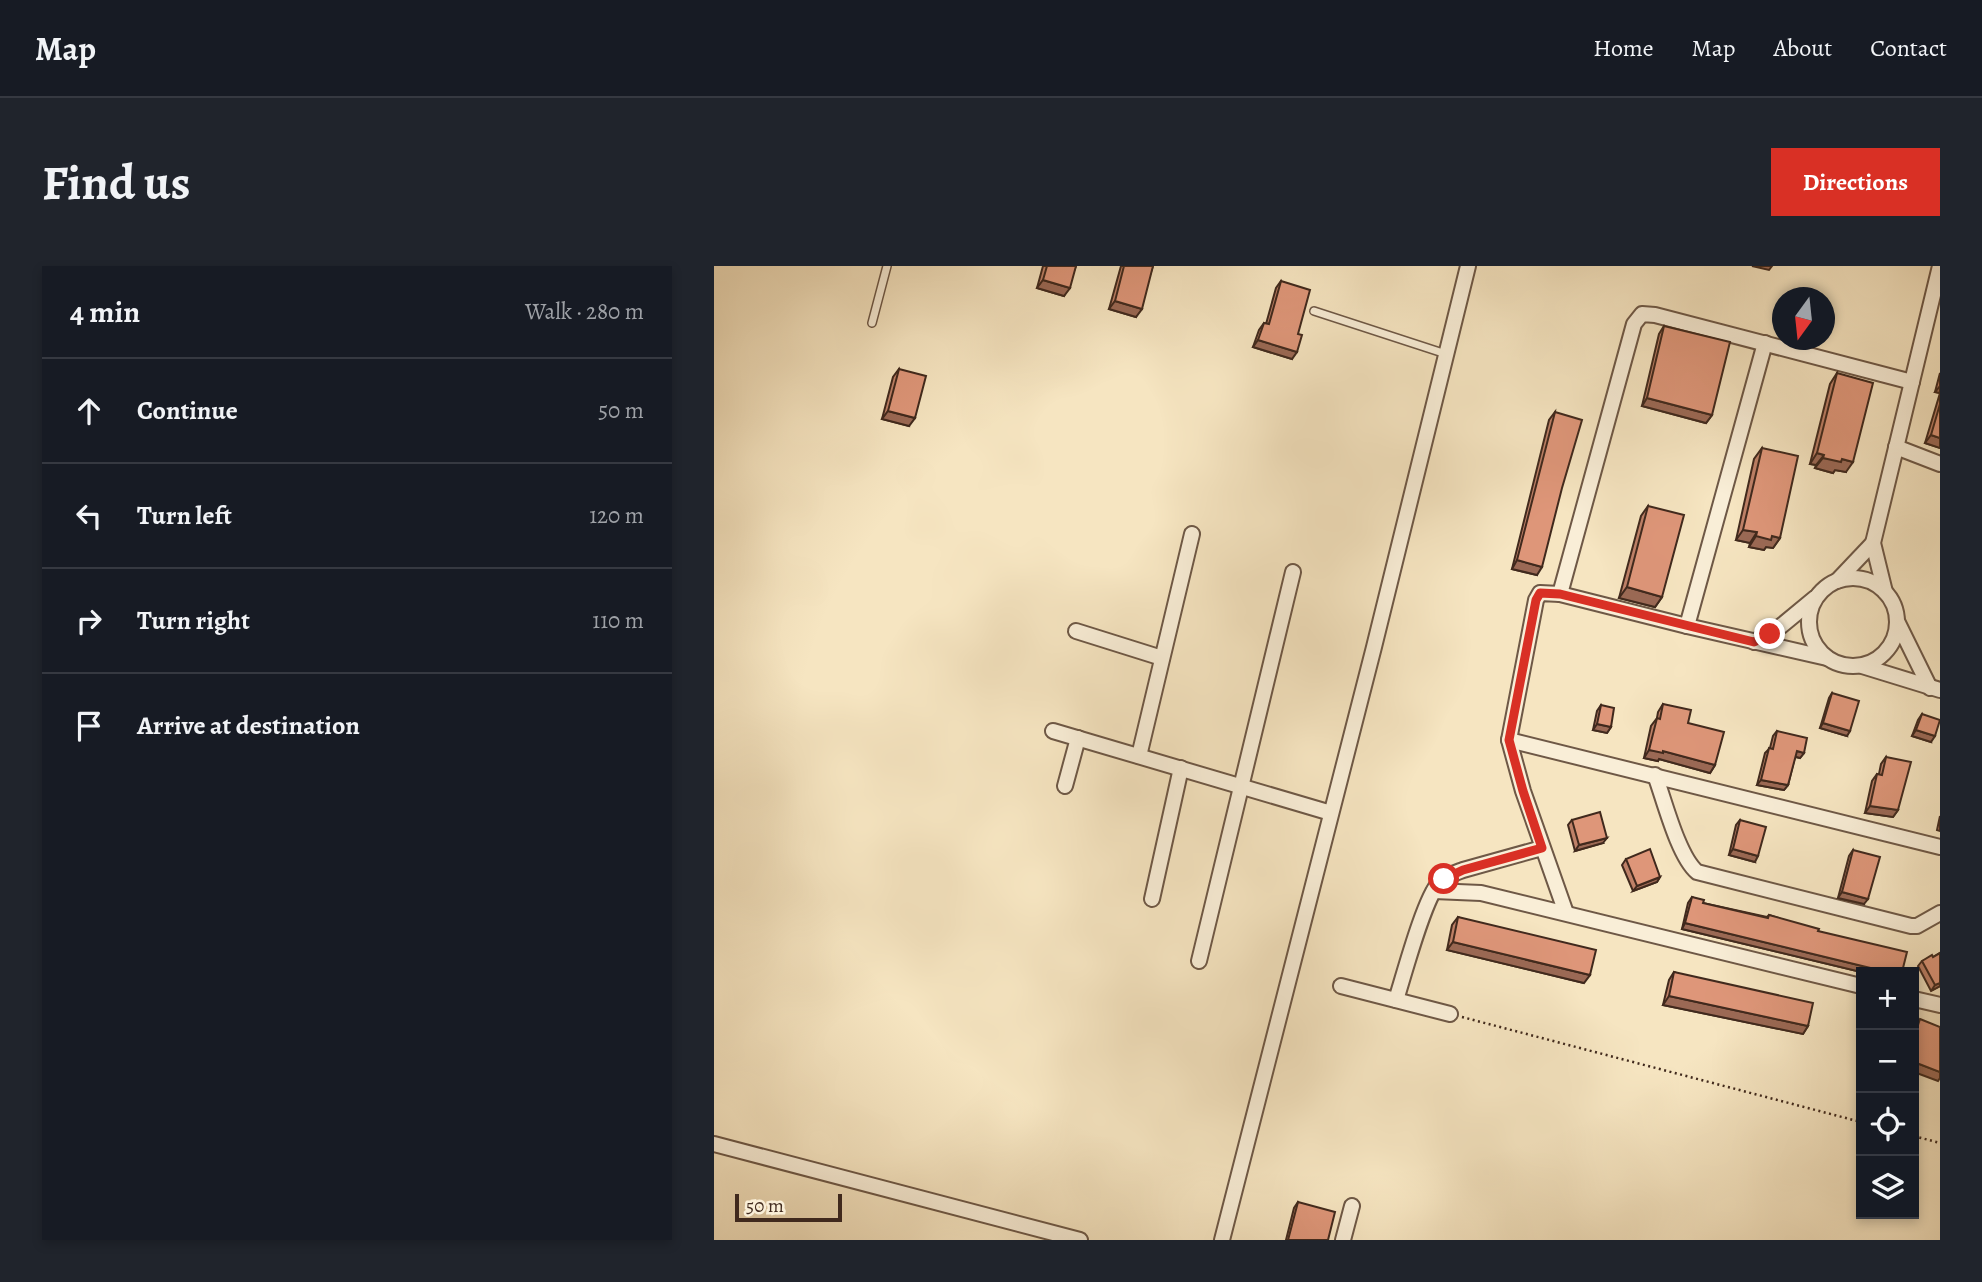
<!DOCTYPE html>
<html lang="en">
<head>
<meta charset="utf-8">
<style>
	body { margin:0; font-family:Alegreya,serif; background:#20242c; color:#f1f3f6 }
	.controls { position:absolute; right:21px; bottom:21px; display:grid; overflow:hidden; border-radius:0px; box-shadow:0 4px 10px #0003 }
	.controls button { width:63px; height:63px; display:grid; place-items:center; padding:0; border:0; border-bottom:2px solid #363941; background:#171b24; color:#f1f3f6; font:35px sans-serif }
	.compass { position:absolute; left:1058px; top:21px; width:63px; height:63px; border-radius:50%; background:#171b24; box-shadow:0 4px 10px #0003; rotate:195deg }
	.scale { position:absolute; left:21px; bottom:18px; width:107px; box-sizing:border-box; padding-left:7px; border:4px solid #40291d; border-top:0; font-size:19px; line-height:24px; white-space:nowrap; color:#40291d; -webkit-text-stroke:5px #f9eed7; paint-order:stroke }
	.stop { position:absolute; width:21px; height:21px; margin:-16px; border:5px solid #d93025; border-radius:50%; background:#fff }
	.stop.end { background:#d93025; border-color:#fff; box-shadow:0 2px 7px #0008 }
	.list { margin:0; padding:0; list-style:none }
	h2 { display:flex; justify-content:space-between; align-items:center; height:91px; margin:0; padding:0 28px; font-size:30px }
	h2 small { font-size:23px; font-weight:400; color:#9ea1a6 }
	.list li { display:grid; grid-template-columns:46px 1fr auto; gap:21px; align-items:center; box-sizing:border-box; height:105px; padding:0 28px; border-top:2px solid #363941 }
	.list b { display:block; font-size:26px; white-space:nowrap }
	.list em { font-size:23px; font-style:normal; color:#9ea1a6 }
	.icon { flex:none; width:38px; height:38px; fill:none; stroke:currentColor; stroke-width:2; stroke-linecap:round; stroke-linejoin:round }
	.map { position:relative; flex:none; width:1226px; height:974px; overflow:hidden; border-radius:0px }
	header { display:flex; align-items:center; gap:42px; box-sizing:border-box; height:98px; padding:0 35px; background:#171b24; border-bottom:2px solid #363941 }
	header strong { font-size:33px }
	nav { display:flex; gap:38px; margin-inline-start:auto; font-size:24px }
	.intro { display:flex; align-items:center; justify-content:space-between; box-sizing:border-box; height:168px; padding:0 42px }
	h1 { margin:0; font-size:49px }
	.button { padding:18px 32px; border-radius:0px; background:#d93025; color:#fff; font-size:24px; font-weight:700 }
	main { display:flex; gap:42px; padding:0 42px }
	aside { flex:1; background:#171b24; border-radius:0px; box-shadow:0 4px 10px #0003 }
	.map>svg:first-child { display:block }
	.lines { fill:none; stroke-linecap:round; stroke-linejoin:round }
	.service-casing { stroke:#6e5846; stroke-width:10 }
	.minor-casing { stroke:#6e5846; stroke-width:18 }
	.path { stroke:#40291d; stroke-width:2.5; stroke-dasharray:2 3.5; stroke-linecap:butt }
	.service { stroke:#f9eed7; stroke-width:7 }
	.minor { stroke:#f9eed7; stroke-width:14 }
	.wall { fill:#bf8168; stroke:#40291d; stroke-width:2 }
	.shaded-wall { fill:#9b6955; stroke:#40291d; stroke-width:2 }
	.building { fill:#de9679; stroke:#40291d; stroke-width:2 }
	.route { stroke:#d93025; stroke-width:9 }
</style>
</head>
<body>
<header>
<strong>Map</strong>
<nav><a>Home</a><a>Map</a><a>About</a><a>Contact</a></nav>
</header>
<div class="intro"><h1>Find us</h1><a class="button">Directions</a></div>
<main>
<aside>
<h2>4 min<small>Walk · 280 m</small></h2>
<ul class="list">
<li><svg class="icon" aria-label="ahead" viewBox="0 0 24 24"><path d="M12 20V5M6 11l6-6 6 6"/></svg><div><b>Continue</b></div><em>50 m</em></li>
<li><svg class="icon" aria-label="left" viewBox="0 0 24 24"><path d="M17 20v-9H6M10 6l-5 5 5 5"/></svg><div><b>Turn left</b></div><em>120 m</em></li>
<li><svg class="icon" aria-label="right" viewBox="0 0 24 24"><path d="M7 20v-9h11M14 6l5 5-5 5"/></svg><div><b>Turn right</b></div><em>110 m</em></li>
<li><svg class="icon" aria-label="arrive" viewBox="0 0 24 24"><path d="M6 21V4h12l-3 4 3 4H6"/></svg><div><b>Arrive at destination</b></div></li>
</ul>
</aside>
<div class="map">
<svg width="1226" height="974" viewBox="0 0 1226 974">
	<rect width="100%" height="100%" fill="#f6e5c1"/>
	<filter id="stains"><feTurbulence type="fractalNoise" baseFrequency=".00286" numOctaves="4"/><feColorMatrix values="0 0 0 0 .2 0 0 0 0 .09 0 0 0 0 .02 0 0 0 .5 -.17"/></filter>
	<radialGradient id="worn" r=".72"><stop offset=".6" stop-color="#630" stop-opacity="0"/><stop offset="1" stop-color="#630" stop-opacity=".3"/></radialGradient>
	<g class="lines">
		<defs>
			<g id="service">
				<path d="M600 45 732 88"/>
				<path d="M158 57 173 0"/>
			</g>
			<g id="minor">
				<path d="M1182 181 1226 198"/>
				<circle cx="1139" cy="356" r="44"/>
				<path d="M1123 315 1159 277"/>
				<path d="M1171 326 1159 277 1226 0"/>
				<path d="M846 328 920 58 928 48 941 49 1198 116"/>
				<path d="M1184 357 1216 422"/>
				<path d="M973 360 1051 77"/>
				<path d="M362 365 448 392"/>
				<path d="M1040 376 1067 360 1101 332"/>
				<path d="M1148 400 1226 424"/>
				<path d="M339 465 617 547"/>
				<path d="M795 474 1226 581"/>
				<path d="M425 490 478 268"/>
				<path d="M941 509C950 533 964 590 983 606L1197 660H1203L1226 647"/>
				<path d="M351 520 364 472"/>
				<path d="M720 625 767 627 1147 720"/>
				<path d="M438 633 467 502"/>
				<path d="M852 647 809 525 795 474 822 334 826 327 846 328 973 360 1113 392"/>
				<path d="M485 695 579 306"/>
				<path d="M627 720 736 748"/>
				<path d="M1200 733 1226 739"/>
				<path d="M682 734C690 709 710 633 725 617 731 610 741 607 749 604L828 582"/>
				<path d="M0 878 366 974"/>
				<path d="M508 974 660 381 754 0"/>
				<path d="M629 974 638 940"/>
			</g>
		</defs>
		<!-- service casing -->
		<use href="#service" class="service-casing"/>
		<!-- minor casing -->
		<use href="#minor" class="minor-casing"/>
		<!-- path -->
		<g class="path">
			<path d="M748 751 1147 856"/>
			<path d="M1200 870 1226 877"/>
		</g>
		<!-- service -->
		<use href="#service" class="service"/>
		<!-- minor -->
		<use href="#minor" class="minor"/>
	</g>
	<!-- wall -->
	<g class="wall">
		<path d="M329 0H362L350 30 323 22Z"/>
		<path d="M407 0H439L422 51 395 43Z"/>
		<path d="M567 15 584 68 578 93 539 81 545 64 550 57 552 58 562 22Z"/>
		<path d="M950 60 998 149 992 157 928 140 945 68Z"/>
		<path d="M185 103 195 160 168 153 179 111Z"/>
		<path d="M1123 107 1132 206 1121 204 1119 207 1101 202 1102 199 1096 198 1116 118Z"/>
		<path d="M1226 107V182L1211 177 1226 127 1221 126Z"/>
		<path d="M841 146 823 309 798 303 835 154Z"/>
		<path d="M1048 182 1066 272 1059 282 1052 281 1050 284 1035 281 1036 277 1022 274 1040 193Z"/>
		<path d="M934 240 948 331 941 341 905 332 927 250Z"/>
		<path d="M1118 427 1133 470 1106 462 1115 432Z"/>
		<path d="M949 438 974 457 1001 499 996 507 945 493 944 495 930 492 937 460 943 452 944 446Z"/>
		<path d="M887 439 897 461 893 467 879 464 883 445Z"/>
		<path d="M1208 448 1217 476 1198 470 1204 454Z"/>
		<path d="M1063 465 1090 487 1086 492 1081 491 1074 519 1070 524 1043 519 1051 487 1056 482 1059 470Z"/>
		<path d="M1172 491 1184 544 1179 551 1151 547 1158 515 1163 508H1165L1167 498Z"/>
		<path d="M1226 550V565L1223 564Z"/>
		<path d="M858 554 889 577 861 585 854 559Z"/>
		<path d="M1026 554 1041 596 1015 589 1022 559Z"/>
		<path d="M1139 584 1150 638 1124 632 1135 590Z"/>
		<path d="M912 593 946 611 943 616 919 625 908 599Z"/>
		<path d="M978 631 989 637 1053 651 1055 649 1104 665 1188 706H1147L968 663 974 637Z"/>
		<path d="M744 651 870 717 733 684 738 659Z"/>
		<path d="M1226 687V720L1217 725 1204 700 1208 695 1219 691Z"/>
		<path d="M960 706 1094 760 1089 768 949 739 955 714Z"/>
		<path d="M584 936 614 974H572L580 942Z"/>
	</g>
	<!-- shaded-wall -->
	<g class="shaded-wall">
		<path d="M1038 0H1058L1055 4Z"/>
		<path d="M329 14 356 22 350 30 323 22Z"/>
		<path d="M401 35 428 43 422 51 395 43Z"/>
		<path d="M544 74 583 86 578 93 539 81Z"/>
		<path d="M1226 120V127L1221 126Z"/>
		<path d="M933 132 998 149 992 157 928 140Z"/>
		<path d="M174 145 201 152 195 160 168 153Z"/>
		<path d="M1217 169 1226 172V182L1211 177Z"/>
		<path d="M1103 187 1110 189 1102 199 1096 198Z"/>
		<path d="M1109 192 1128 193 1139 196 1132 206 1121 204 1119 207 1101 202Z"/>
		<path d="M1029 264 1043 266 1036 277 1022 274Z"/>
		<path d="M1042 270H1058L1066 272 1059 282 1052 281 1050 284 1035 281Z"/>
		<path d="M803 294 828 301 823 309 798 303Z"/>
		<path d="M913 321 948 331 941 341 905 332Z"/>
		<path d="M1109 457 1136 465 1133 470 1106 462Z"/>
		<path d="M883 458 897 461 893 467 879 464Z"/>
		<path d="M1202 464 1221 470 1217 476 1198 470Z"/>
		<path d="M935 484 949 485 1001 499 996 507 945 493 944 495 930 492Z"/>
		<path d="M1083 485 1090 487 1086 492 1079 490Z"/>
		<path d="M1047 514 1074 519 1070 524 1043 519Z"/>
		<path d="M1156 540 1184 544 1179 551 1151 547Z"/>
		<path d="M893 572 889 577 861 585 865 579Z"/>
		<path d="M1019 583 1044 590 1041 596 1015 589Z"/>
		<path d="M946 611 943 616 919 625 923 620Z"/>
		<path d="M1128 626 1154 633 1150 638 1124 632Z"/>
		<path d="M971 657 1173 706H1147L968 663Z"/>
		<path d="M739 676 876 709 870 717 733 684Z"/>
		<path d="M1226 717V720L1217 725 1221 719Z"/>
		<path d="M955 730 1094 760 1089 768 949 739Z"/>
		<path d="M1200 796 1226 806V812L1224 815 1200 806Z"/>
	</g>
	<!-- building -->
	<g class="building">
		<path d="M333 0H362L356 22 329 14Z"/>
		<path d="M410 0H439L428 43 401 35Z"/>
		<path d="M567 15 596 24 584 68 588 69 583 86 544 74 550 57 555 58Z"/>
		<path d="M950 60 1016 76 998 149 933 132Z"/>
		<path d="M185 103 212 110 201 152 174 145Z"/>
		<path d="M1123 107 1159 117 1139 196 1128 193 1127 196 1109 192 1110 189 1103 187Z"/>
		<path d="M1226 138V172L1217 169Z"/>
		<path d="M841 146 868 154 848 222 828 301 803 294Z"/>
		<path d="M1048 182 1084 190 1066 272 1058 270 1057 274 1042 270 1043 266 1029 264Z"/>
		<path d="M934 240 970 249 948 331 913 321Z"/>
		<path d="M1118 427 1145 435 1136 465 1109 457Z"/>
		<path d="M949 438 977 444 974 457 1010 466 1001 499 949 485V487L935 484 943 452 946 453Z"/>
		<path d="M887 439 900 442 897 461 883 458Z"/>
		<path d="M1208 448 1226 454 1221 470 1202 464Z"/>
		<path d="M1063 465 1093 472 1090 487 1083 485 1074 519 1047 514 1055 482 1059 483Z"/>
		<path d="M1172 491 1197 496 1184 544 1156 540 1163 508 1168 509Z"/>
		<path d="M886 546 893 572 865 579 858 554Z"/>
		<path d="M1026 554 1052 561 1044 590 1019 583Z"/>
		<path d="M936 583 946 611 923 620 912 593Z"/>
		<path d="M1139 584 1166 591 1154 633 1128 626Z"/>
		<path d="M978 631 990 634 989 637 1054 652 1055 649 1105 663 1104 665 1193 686 1188 706H1173L971 657Z"/>
		<path d="M744 651 882 684 876 709 739 676Z"/>
		<path d="M1226 687V717L1221 719 1208 695 1218 689 1219 691Z"/>
		<path d="M960 706 1099 737 1094 760 955 730Z"/>
		<path d="M1206 753 1226 761V806L1200 796V758L1204 759Z"/>
		<path d="M584 936 621 946 614 974H574Z"/>
	</g>
	<g class="lines">
		<!-- route -->
		<path class="route" d="M730 613 749 604 828 582 809 525 795 474 822 334 826 327 846 328 1040 376 1056 368"/>
	</g>
	<rect width="100%" height="100%" filter="url(#stains)"/>
	<rect width="100%" height="100%" fill="url(#worn)"/>
</svg>
<div class="controls">
<button>+</button>
<button>−</button>
<button><svg class="icon" aria-label="locate" viewBox="0 0 24 24"><circle cx="12" cy="12" r="6"/><path d="M12 2v4M12 18v4M2 12h4M18 12h4"/></svg></button>
<button><svg class="icon" aria-label="layers" viewBox="0 0 24 24"><path d="M12 4l9 5-9 5-9-5zM3 14l9 5 9-5"/></svg></button>
</div>
<svg class="compass" viewBox="-18 -18 36 36"><path d="M0-13l5 13h-10z" fill="#e53935"/><path d="M0 13l5-13h-10z" fill="#9ea1a6"/></svg>
<div class="scale">50 m</div>
<div class="stop" style="left:730px;top:613px"></div>
<div class="stop end" style="left:1056px;top:368px"></div>
</div>
</main>
</body>
</html>
